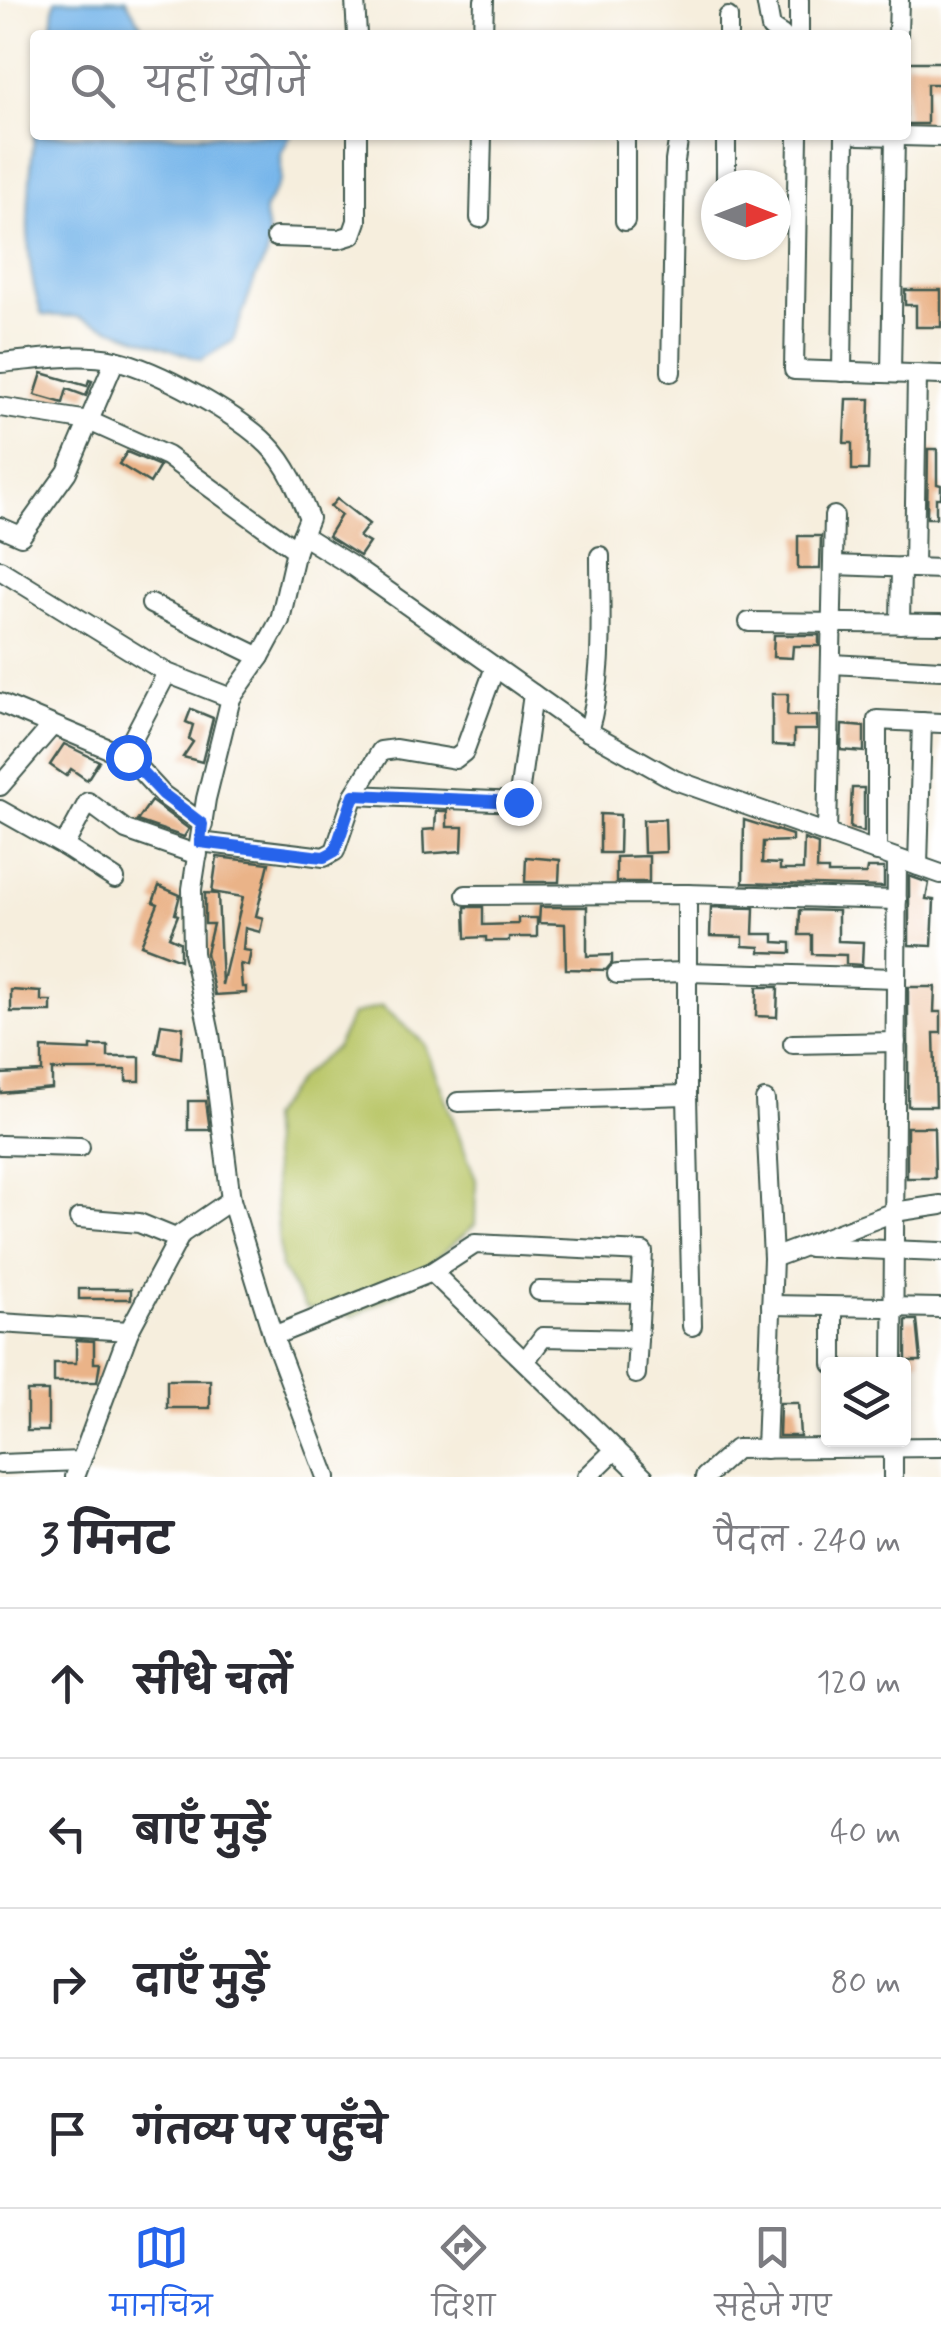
<!DOCTYPE html>
<html lang="hi">
<head>
<meta charset="utf-8">
<style>
	body { margin:0; font-family:Mynerve,"Playpen Sans Deva",sans-serif; background:#f2f2f3; color:#2b2b33 }
	.controls { position:absolute; right:30px; bottom:30px; display:grid; overflow:hidden; border-radius:10px; box-shadow:0 2px 8px #0004 }
	.controls button { width:90px; height:90px; display:grid; place-items:center; padding:0; border:0; border-bottom:2px solid #e1e1e2; background:#fff; color:#2b2b33; font:50px sans-serif }
	.compass { position:absolute; left:701px; top:170px; width:90px; height:90px; border-radius:50%; background:#fff; box-shadow:0 2px 8px #0004; rotate:90deg }
	.stop { position:absolute; width:30px; height:30px; margin:-22px; border:8px solid #2563eb; border-radius:50%; background:#fff }
	.stop.end { background:#2563eb; border-color:#fff; box-shadow:0 2px 10px #0008 }
	.list { margin:0; padding:0; list-style:none }
	h2 { display:flex; justify-content:space-between; align-items:center; height:130px; margin:0; padding:0 40px; font-size:42px }
	h2 small { font-size:32px; font-weight:400; color:#7c7c81 }
	.list li { display:grid; grid-template-columns:65px 1fr auto; gap:30px; align-items:center; box-sizing:border-box; height:150px; padding:0 40px; border-top:2px solid #e1e1e2 }
	.list b { display:block; font-size:38px; white-space:nowrap }
	.list em { font-size:32px; font-style:normal; color:#7c7c81 }
	.icon { flex:none; width:55px; height:55px; fill:none; stroke:currentColor; stroke-width:2; stroke-linecap:round; stroke-linejoin:round }
	.map { position:relative; flex:none; width:941px; height:1477px; overflow:hidden }
	.search { position:absolute; background:#fff; box-shadow:0 2px 8px #0004; left:30px; right:30px; top:30px; height:110px; display:flex; align-items:center; gap:25px; box-sizing:border-box; padding:0 35px; border-radius:10px; color:#7c7c81; font-size:38px }
	.sheet { height:730px; background:#fff }
	nav { display:flex; justify-content:space-around; align-items:center; box-sizing:border-box; height:140px; border-top:2px solid #e1e1e2; background:#fff; font-size:28px; color:#7c7c81 }
	nav a { display:grid; justify-items:center; gap:5px }
	nav .on { color:#2563eb }
	.map>svg:first-child { display:block }
	.green { fill:#b9c668; stroke:#6c824e; stroke-width:2.5 }
	.water { fill:#77b6ea; stroke:#4b7a8f; stroke-width:2.5 }
	.building { fill:#eab388 }
	.lines { fill:none; stroke-linecap:round; stroke-linejoin:round }
	.minor-casing { stroke:#3f584d; stroke-width:22 }
	.minor { stroke:#fff; stroke-width:18 }
	.route { stroke:#2563eb; stroke-width:12 }
</style>
</head>
<body>
<div class="map">
<svg width="941" height="1477" viewBox="0 0 941 1477">
	<rect width="100%" height="100%" fill="#fff"/>
	<filter id="ink" filterUnits="userSpaceOnUse"><feTurbulence type="fractalNoise" baseFrequency=".01" numOctaves="2"/><feDisplacementMap in="SourceGraphic" scale="20" xChannelSelector="R" yChannelSelector="G"/><feConvolveMatrix kernelMatrix="1 2 1 2 8 2 1 2 1" color-interpolation-filters="sRGB"/></filter>
	<filter id="wash" filterUnits="userSpaceOnUse"><feTurbulence type="fractalNoise" baseFrequency=".0048" numOctaves="4" result="noise"/><feDisplacementMap in="SourceGraphic" scale="40" xChannelSelector="R" yChannelSelector="G"/><feGaussianBlur stdDeviation="2.25" result="paint"/><feColorMatrix in="noise" values="0 0 0 0 0 0 0 0 0 0 0 0 0 0 0 0 0 1.4 0 .05"/><feComposite in="paint" operator="in"/></filter>
	<g filter="url(#wash)">
		<rect width="100%" height="100%" fill="#f6eedd"/>
		<!-- green -->
		<path class="green" d="M382 1006 424 1043 476 1180 475 1225 396 1293 354 1316 306 1308 281 1268 269 1118 299 1078 336 1047 352 1015Z"/>
		<!-- water -->
		<g class="water">
			<path d="M55 0H126L147 35H51Z"/>
			<path d="M35 125V135H291L281 154V180L264 210 269 239 267 256 255 278 233 341 201 360 78 317 42 315C20 253 29 190 35 125Z"/>
		</g>
		<g id="blocks">
			<!-- building -->
			<g class="building">
				<path d="M906 62H941V84H927V124H906Z"/>
				<path d="M905 290H941V327H916V305H905Z"/>
				<path d="M42 373 87 386 89 380 92 381 86 396 67 389 63 403 35 395Z"/>
				<path d="M846 399H870L868 470H852V443H844Z"/>
				<path d="M928 449H937V484L941 485V498H936V518H927Z"/>
				<path d="M127 452 160 466 150 483 119 464Z"/>
				<path d="M337 499 369 524 359 537 369 543 360 556 328 536 341 515 330 507Z"/>
				<path d="M798 536H821L820 569H798Z"/>
				<path d="M774 635H819V646H793L792 658 773 657Z"/>
				<path d="M772 694H788L787 716H817V730H794V746L772 745Z"/>
				<path d="M191 709 213 718 202 762 183 757 193 742 189 739 193 725 186 722Z"/>
				<path d="M842 725 864 727V752L841 750Z"/>
				<path d="M64 744 99 761 87 780 71 769 66 776 50 765Z"/>
				<path d="M852 788H864V832L850 828Z"/>
				<path d="M151 801 189 829 184 837 137 821Z"/>
				<path d="M436 811H447V827H463L462 851 424 854 423 830 435 829Z"/>
				<path d="M600 814 620 815 619 853H600Z"/>
				<path d="M665 819 666 852 644 853 643 820Z"/>
				<path d="M744 820 792 835V841L763 842 762 863 780 864V870H803L804 839 818 844 817 870H828V874H866L867 868H884V887L743 883Z"/>
				<path d="M649 856V882H616V857Z"/>
				<path d="M217 857 269 863 256 916 263 918 260 932 245 928 243 950 251 951 248 966 240 964 242 987H246V993L215 995 206 953 213 924H205V893L218 894 222 985 243 897 212 892Z"/>
				<path d="M526 857 560 860 559 882H525Z"/>
				<path d="M909 876 929 883 926 899 934 900 932 946 909 945Z"/>
				<path d="M159 886 180 895 175 914 178 915 169 937 180 942V960L141 945 158 904 153 902Z"/>
				<path d="M465 907H483V925L518 924V918H537V937H509V941H486V937L466 938Z"/>
				<path d="M540 907H587V956L612 955V963L606 970 566 969 565 924 539 923Z"/>
				<path d="M711 907 754 908 753 934H774V942L791 943V953L760 952V947L743 946V937L710 936Z"/>
				<path d="M800 910 838 911V941L863 942 862 965 846 964V955L812 954V935H799Z"/>
				<path d="M757 987H778L777 1017 756 1016Z"/>
				<path d="M908 987H935L934 1012H941V1033H934L936 1106H908Z"/>
				<path d="M11 990 41 992V1001H51V1012H11Z"/>
				<path d="M161 1024 183 1027 181 1058 156 1053Z"/>
				<path d="M91 1046H108V1057H140V1081H126V1070H52V1088L0 1093V1074L42 1072V1048L91 1050Z"/>
				<path d="M188 1101H206L210 1130H188Z"/>
				<path d="M907 1127H934L935 1178H907Z"/>
				<rect x="79" y="1289" width="52" height="10"/>
				<path d="M906 1320H917L921 1361H906Z"/>
				<path d="M76 1340 94 1341V1363H100L97 1382H54V1363H76Z"/>
				<rect x="167" y="1380" width="43" height="28"/>
				<rect x="27" y="1391" width="21" height="40"/>
				<path d="M780 1403H798L800 1436H779Z"/>
			</g>
		</g>
	</g>
	<g filter="url(#ink)">
		<use href="#blocks" fill-opacity="0" stroke="#3f584d" stroke-width="2.5"/>
		<g class="lines">
			<defs>
				<g id="minor">
					<path d="M355 0 357 35"/>
					<path d="M766 0 771 28 782 35"/>
					<path d="M483 35 484 0"/>
					<path d="M728 35V17"/>
					<path d="M799 35V0"/>
					<path d="M898 35 899 0"/>
					<path d="M625 135V221"/>
					<path d="M798 135 794 370 941 375"/>
					<path d="M859 135 941 137"/>
					<path d="M726 185V135"/>
					<path d="M480 218 482 135"/>
					<path d="M276 237 339 239 352 235 357 221V135"/>
					<path d="M0 363C37 360 78 352 115 360 158 370 237 414 268 445 288 465 299 493 309 518L296 550 280 620 260 657 231 698 206 799 192 889 193 953 210 1034 231 1200 273 1336 326 1477"/>
					<path d="M671 372 675 161 679 135"/>
					<path d="M842 372 845 135"/>
					<path d="M891 373 895 135"/>
					<path d="M0 407 89 421 167 456 296 550"/>
					<path d="M0 527 21 536 67 472 115 360"/>
					<path d="M302 535 352 566 577 725 675 780 941 874"/>
					<path d="M834 565 941 569"/>
					<path d="M914 568 917 374"/>
					<path d="M0 570 167 673 231 698"/>
					<path d="M151 604 260 657"/>
					<path d="M749 622 941 624"/>
					<path d="M900 624 901 567"/>
					<path d="M832 664 941 670"/>
					<path d="M0 703 128 757 163 795 203 824"/>
					<path d="M588 732C605 676 600 613 600 556"/>
					<path d="M124 755 167 673"/>
					<path d="M0 786 51 727"/>
					<path d="M354 795 518 802 533 694"/>
					<path d="M0 810 64 846 115 879"/>
					<path d="M827 834 834 516"/>
					<path d="M200 842 324 857 335 851 354 795 381 751 396 749 455 759 464 752 495 667"/>
					<path d="M64 846 88 802 126 830 198 855"/>
					<path d="M877 852V720L941 723"/>
					<path d="M918 866 922 722"/>
					<path d="M687 894V1095L692 1326"/>
					<path d="M466 895 687 894 897 900"/>
					<path d="M617 974 687 972 896 978"/>
					<path d="M793 1044 896 1042"/>
					<path d="M765 1100 773 1258 766 1449"/>
					<path d="M458 1102 687 1095"/>
					<path d="M0 1145 80 1147"/>
					<path d="M79 1218 139 1223 178 1239"/>
					<path d="M809 1247 941 1252"/>
					<path d="M773 1258 894 1212 941 1205"/>
					<path d="M432 1272 644 1477"/>
					<path d="M539 1291 641 1293"/>
					<path d="M771 1305 941 1308"/>
					<path d="M0 1323 129 1331"/>
					<path d="M273 1336 432 1272 475 1244 643 1252 636 1374"/>
					<path d="M525 1361 543 1337 638 1339"/>
					<path d="M833 1364V1308"/>
					<path d="M893 1364 897 859"/>
					<path d="M893 1440V1477"/>
					<path d="M0 1464 81 1461"/>
					<path d="M75 1477 129 1331 181 1234 231 1200"/>
					<path d="M587 1477 616 1449"/>
					<path d="M705 1477 736 1449 941 1447"/>
				</g>
			</defs>
			<!-- minor casing -->
			<use href="#minor" class="minor-casing"/>
			<!-- minor -->
			<use href="#minor" class="minor"/>
		</g>
	</g>
	<g class="lines" filter="url(#ink)">
		<!-- route -->
		<path class="route" d="M128 757 163 794 202 824 200 842 313 856 324 857 335 851 354 795 518 802"/>
	</g>
</svg>
<div class="controls">
<button><svg class="icon" aria-label="layers" viewBox="0 0 24 24"><path d="M12 4l9 5-9 5-9-5zM3 14l9 5 9-5"/></svg></button>
</div>
<svg class="compass" viewBox="-18 -18 36 36"><path d="M0-13l5 13h-10z" fill="#e53935"/><path d="M0 13l5-13h-10z" fill="#7c7c81"/></svg>
<div class="stop" style="left:128px;top:757px"></div>
<div class="stop end" style="left:518px;top:802px"></div>
<div class="search"><svg class="icon" aria-label="search" viewBox="0 0 24 24"><circle cx="10" cy="10" r="6"/><path d="M15 15l6 6"/></svg>यहाँ खोजें</div>
</div>
<section class="sheet">
<h2>3 मिनट<small>पैदल · 240 m</small></h2>
<ul class="list">
<li><svg class="icon" aria-label="ahead" viewBox="0 0 24 24"><path d="M12 20V5M6 11l6-6 6 6"/></svg><div><b>सीधे चलें</b></div><em>120 m</em></li>
<li><svg class="icon" aria-label="left" viewBox="0 0 24 24"><path d="M17 20v-9H6M10 6l-5 5 5 5"/></svg><div><b>बाएँ मुड़ें</b></div><em>40 m</em></li>
<li><svg class="icon" aria-label="right" viewBox="0 0 24 24"><path d="M7 20v-9h11M14 6l5 5-5 5"/></svg><div><b>दाएँ मुड़ें</b></div><em>80 m</em></li>
<li><svg class="icon" aria-label="arrive" viewBox="0 0 24 24"><path d="M6 21V4h12l-3 4 3 4H6"/></svg><div><b>गंतव्य पर पहुँचे</b></div></li>
</ul>
</section>
<nav>
<a class="on"><svg class="icon" aria-label="map" viewBox="0 0 24 24"><path d="M3 6l6-2 6 2 6-2v14l-6 2-6-2-6 2zM9 4v14M15 6v14"/></svg>मानचित्र</a>
<a><svg class="icon" aria-label="directions" viewBox="0 0 24 24"><path d="M12 3l9 9-9 9-9-9zM9 14v-3h6M13 9l2 2-2 2"/></svg>दिशा</a>
<a><svg class="icon" aria-label="saved" viewBox="0 0 24 24"><path d="M7 4h10v16l-5-4-5 4z"/></svg>सहेजे गए</a>
</nav>
</body>
</html>
